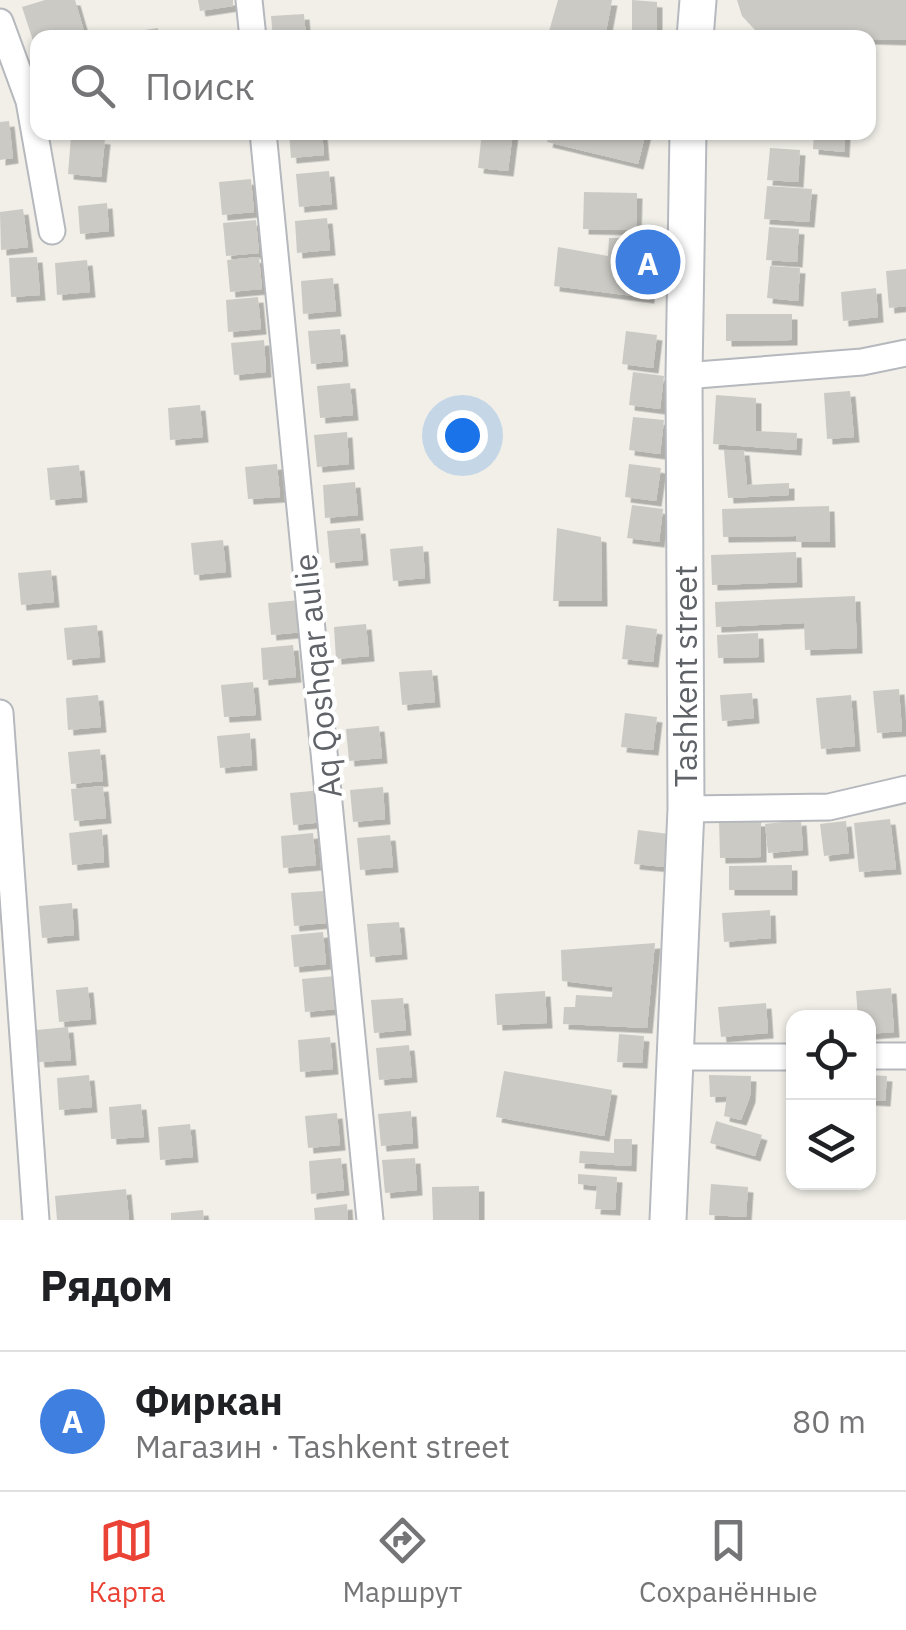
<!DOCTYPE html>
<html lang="ru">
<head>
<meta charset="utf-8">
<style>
	body { margin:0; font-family:"IBM Plex Sans",sans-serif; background:#f6f6f6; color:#202124 }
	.controls { position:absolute; right:30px; bottom:30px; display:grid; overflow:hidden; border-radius:20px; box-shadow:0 2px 8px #0004 }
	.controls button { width:90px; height:90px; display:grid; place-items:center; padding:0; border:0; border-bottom:2px solid #e0e0e0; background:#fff; color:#202124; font:50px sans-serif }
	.you { position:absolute; left:462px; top:435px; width:35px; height:35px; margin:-25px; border:8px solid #fff; border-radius:50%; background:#1a73e8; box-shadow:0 0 0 15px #1a73e833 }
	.badge { display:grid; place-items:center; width:65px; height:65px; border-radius:50%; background:#ea4335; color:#fff; font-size:32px; font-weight:700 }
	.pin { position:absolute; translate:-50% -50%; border:5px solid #fff; box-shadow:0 2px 10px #0006 }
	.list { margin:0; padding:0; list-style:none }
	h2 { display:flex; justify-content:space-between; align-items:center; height:130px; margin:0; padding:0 40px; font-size:42px }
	h2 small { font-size:32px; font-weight:400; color:#757577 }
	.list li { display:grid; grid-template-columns:65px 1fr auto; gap:30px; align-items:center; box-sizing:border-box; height:140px; padding:0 40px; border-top:2px solid #e0e0e0 }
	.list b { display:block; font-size:38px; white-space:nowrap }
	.list p { margin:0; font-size:32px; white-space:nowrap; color:#757577 }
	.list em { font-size:32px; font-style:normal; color:#757577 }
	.icon { flex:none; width:55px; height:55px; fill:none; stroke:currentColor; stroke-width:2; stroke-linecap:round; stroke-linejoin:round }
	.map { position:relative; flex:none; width:906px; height:1220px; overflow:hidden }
	.search { position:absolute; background:#fff; box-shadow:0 2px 8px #0004; left:30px; right:30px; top:30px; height:110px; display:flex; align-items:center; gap:25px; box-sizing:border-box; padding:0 35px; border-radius:20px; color:#757577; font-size:38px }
	.sheet { height:270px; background:#fff }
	nav { display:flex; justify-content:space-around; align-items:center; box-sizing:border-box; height:140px; border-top:2px solid #e0e0e0; background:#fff; font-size:28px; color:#757577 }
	nav a { display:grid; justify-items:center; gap:5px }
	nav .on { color:#ea4335 }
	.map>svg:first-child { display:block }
	.building { fill:#cccac5; filter:url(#shadow) }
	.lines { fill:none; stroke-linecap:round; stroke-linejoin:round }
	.minor-casing { stroke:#b5b8bc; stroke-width:29 }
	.secondary-casing { stroke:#b6babf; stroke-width:39 }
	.minor { stroke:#fff; stroke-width:25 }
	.secondary { stroke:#fff; stroke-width:35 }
	.labels { text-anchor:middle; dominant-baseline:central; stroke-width:9; stroke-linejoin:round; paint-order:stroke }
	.street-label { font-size:32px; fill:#5f6368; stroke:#fff }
</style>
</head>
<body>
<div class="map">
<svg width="906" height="1220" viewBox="0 0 906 1220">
	<defs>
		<filter id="shadow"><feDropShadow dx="5.5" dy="5.5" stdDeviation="0" flood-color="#0004"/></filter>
	</defs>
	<rect width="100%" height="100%" fill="#f1efe8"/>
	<!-- building -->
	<g class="building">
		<path d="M45 0H75L86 38H38L37 53 22 7Z"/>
		<path d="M198 0H233V6L200 11Z"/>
		<path d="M558 0H612L606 32 625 38H547Z"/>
		<path d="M632 0 657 2V38H632Z"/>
		<path d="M737 0H906V40L761 36 742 16Z"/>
		<path d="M304 14 306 38H273L271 16Z"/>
		<path d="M158 28 159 38H125L124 33Z"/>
		<path d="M9 121 13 158 0 160V122Z"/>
		<path d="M289 132H322L324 155 291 158Z"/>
		<path d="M482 132H513L508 171 478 168Z"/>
		<path d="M550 132H646L638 164 547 142Z"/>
		<path d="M814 132H845L844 152 813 149Z"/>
		<path d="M71 136 105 139 101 177 68 174Z"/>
		<path d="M770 148 800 150 798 182 767 180Z"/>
		<path d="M329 171 332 204 299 207 296 174Z"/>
		<path d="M251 179 254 212 222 215 219 182Z"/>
		<path d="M767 186 812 189 809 222 764 219Z"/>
		<path d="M584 192 637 193 636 230 583 229Z"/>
		<path d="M107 203 109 231 80 234 78 206Z"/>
		<path d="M23 209 28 247 1 250 0 212Z"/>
		<path d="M327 218 330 250 297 253 295 221Z"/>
		<path d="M256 220 259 253 226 256 223 223Z"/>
		<path d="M769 227 799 229 797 262 766 260Z"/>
		<path d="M609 238H650L649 298 554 286 558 247 608 256Z"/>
		<path d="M37 257 40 295 11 297 9 258Z"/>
		<path d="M259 257 262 289 230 292 227 260Z"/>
		<path d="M87 260 90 292 57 295 55 263Z"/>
		<path d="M770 266 800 268 798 301 767 298Z"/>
		<path d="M906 269V306L889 308 886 271Z"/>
		<path d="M333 278 336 311 303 314 301 281Z"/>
		<path d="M876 288 878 317 843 321 841 292Z"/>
		<path d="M258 297 261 329 228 332 226 300Z"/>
		<path d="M726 314H792V340L726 341Z"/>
		<path d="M340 329 343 361 311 364 308 331Z"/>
		<path d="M626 331 657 335 653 368 622 364Z"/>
		<path d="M264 340 266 372 234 375 231 343Z"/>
		<path d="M633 372 664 376 660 409 629 405Z"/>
		<path d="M350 383 353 415 320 418 317 386Z"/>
		<path d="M850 391 854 437 827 439 824 393Z"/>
		<path d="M716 395 756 398V431L797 433 796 450 713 444Z"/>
		<path d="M200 405 203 437 170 440 168 408Z"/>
		<path d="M633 417 664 420 660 454 629 450Z"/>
		<path d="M347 432 349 464 317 467 314 435Z"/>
		<path d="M724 450H744L747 485 789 483V495L728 498Z"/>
		<path d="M277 464 280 497 248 499 245 467Z"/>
		<path d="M629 464 661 468 656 501 625 497Z"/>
		<path d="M79 465 82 497 50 500 47 468Z"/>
		<path d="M355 482 358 515 325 518 323 485Z"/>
		<path d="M632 505 663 509 659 542 627 538Z"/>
		<path d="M829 506 830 542H796V536L723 537 722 509Z"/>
		<path d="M360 528 363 560 330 563 327 531Z"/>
		<path d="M557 528 601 537 602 601H553Z"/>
		<path d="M223 540 226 572 194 575 191 543Z"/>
		<path d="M423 546 425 578 393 581 390 549Z"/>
		<path d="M796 552 797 582 712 585 711 555Z"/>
		<path d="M51 570 54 602 21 605 18 573Z"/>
		<path d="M855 596 857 648 805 650 804 623 716 627 715 602Z"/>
		<path d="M300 600 303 632 271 635 268 603Z"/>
		<path d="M366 624 369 656 336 659 334 627Z"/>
		<path d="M97 625 100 657 67 660 64 628Z"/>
		<path d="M626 625 657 629 653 662 622 659Z"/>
		<path d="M758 633 759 657 718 658 717 635Z"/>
		<path d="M293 645 296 677 263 680 261 648Z"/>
		<path d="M432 670 435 702 402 705 399 672Z"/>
		<path d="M253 682 256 715 224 717 221 685Z"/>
		<path d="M899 689 902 731 877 733 873 691Z"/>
		<path d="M752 693 754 718 722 721 720 695Z"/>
		<path d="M98 695 101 727 68 730 66 698Z"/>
		<path d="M851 695 855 746 821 749 816 698Z"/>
		<path d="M625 713 657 717 653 750 621 747Z"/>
		<path d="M379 726 382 758 349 761 346 729Z"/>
		<path d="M250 733 252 765 220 768 217 736Z"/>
		<path d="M100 749 103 781 71 784 68 752Z"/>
		<path d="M103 786 106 818 74 821 71 789Z"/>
		<path d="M383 787 385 819 353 822 350 790Z"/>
		<path d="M322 790 325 822 293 825 290 793Z"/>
		<path d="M890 819 896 869 859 872 854 823Z"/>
		<path d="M801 820 803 850 768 853 765 824Z"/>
		<path d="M719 821H761V857L720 858Z"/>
		<path d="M846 821 849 853 824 856 820 824Z"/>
		<path d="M102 829 104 862 72 865 69 833Z"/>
		<path d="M638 830 669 834 665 867 634 864Z"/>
		<path d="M313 833 316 865 283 868 281 836Z"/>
		<path d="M390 835 393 867 360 870 357 838Z"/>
		<path d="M792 865V890H729V866Z"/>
		<path d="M324 891 326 923 294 926 291 893Z"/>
		<path d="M72 903 74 935 42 938 39 906Z"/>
		<path d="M770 910 771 938 724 942 722 913Z"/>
		<path d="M399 922 402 954 370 957 367 924Z"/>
		<path d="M323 932 326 964 294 967 291 935Z"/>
		<path d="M655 943 647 1028 563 1024 564 1007H575L576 995 612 997 613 987 562 981 561 950Z"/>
		<path d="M335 976 337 1009 305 1012 302 979Z"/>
		<path d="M88 987 91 1019 59 1022 56 990Z"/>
		<path d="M891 988 894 1032 868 1034V1018H858L856 991Z"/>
		<path d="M545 991 547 1023 497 1025 495 994Z"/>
		<path d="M403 998 406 1030 374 1033 371 1000Z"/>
		<path d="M766 1003 768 1033 721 1037 718 1007Z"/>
		<path d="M68 1027 71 1060 39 1062 36 1030Z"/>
		<path d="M619 1034 644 1036 642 1063 617 1062Z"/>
		<path d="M330 1037 333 1069 300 1072 298 1040Z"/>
		<path d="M409 1045 412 1077 379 1080 376 1048Z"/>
		<path d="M504 1071 612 1090 604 1136 496 1117Z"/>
		<path d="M89 1075 92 1107 59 1110 57 1078Z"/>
		<path d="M709 1075 751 1076 750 1097 741 1120 724 1116 727 1096 710 1097Z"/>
		<path d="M868 1075 887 1076 885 1101 868 1100Z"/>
		<path d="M141 1104 144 1137 111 1139 109 1107Z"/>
		<path d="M411 1111 413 1143 381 1146 378 1114Z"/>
		<path d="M337 1113 340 1145 308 1148 305 1116Z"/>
		<path d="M716 1121 762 1135 755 1156 710 1143Z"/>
		<path d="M190 1124 193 1157 160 1160 158 1127Z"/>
		<path d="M614 1139H632L631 1166 579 1163 580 1151 614 1153Z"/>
		<path d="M341 1158 344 1190 311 1194 309 1161Z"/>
		<path d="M415 1158 417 1190 385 1193 382 1160Z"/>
		<path d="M578 1174 617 1177 615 1210 595 1209 597 1186 578 1184Z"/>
		<path d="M711 1184 748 1187 746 1217 709 1215Z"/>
		<path d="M479 1186V1220H433L432 1187Z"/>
		<path d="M126 1189 129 1220H57L55 1196Z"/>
		<path d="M347 1204 348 1220H315L314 1208Z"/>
		<path d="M203 1210 204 1220H171V1213Z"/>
	</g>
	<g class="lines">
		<defs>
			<g id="minor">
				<path d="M249 0 253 38"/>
				<path d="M0 22 29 101 52 231"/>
				<path d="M263 132 370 1220"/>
				<path d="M684 376 862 362 906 353"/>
				<path d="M0 713 36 1220"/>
				<path d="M686 809 829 807 906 789"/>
				<path d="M868 1056H906"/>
				<path d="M678 1057H794"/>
			</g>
			<g id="secondary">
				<path d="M695 38 698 0"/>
				<path d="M668 1220 686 809 684 376 688 132"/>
			</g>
		</defs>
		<!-- minor casing -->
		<use href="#minor" class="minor-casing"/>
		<!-- secondary casing -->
		<use href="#secondary" class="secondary-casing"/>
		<!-- minor -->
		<use href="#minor" class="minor"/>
		<!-- secondary -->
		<use href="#secondary" class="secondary"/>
	</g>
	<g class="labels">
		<!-- street labels -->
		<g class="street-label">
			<text transform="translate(317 676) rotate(-96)">Aq Qoshqar aulie</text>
			<text transform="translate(685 676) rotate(-90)">Tashkent street</text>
		</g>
	</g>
</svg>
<div class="controls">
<button><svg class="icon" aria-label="locate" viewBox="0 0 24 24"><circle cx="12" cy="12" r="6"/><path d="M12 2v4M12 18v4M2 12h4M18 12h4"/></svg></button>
<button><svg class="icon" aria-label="layers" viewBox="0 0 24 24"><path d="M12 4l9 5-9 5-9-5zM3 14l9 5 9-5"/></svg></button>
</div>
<div class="you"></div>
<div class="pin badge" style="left:648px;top:262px;background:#3f7fe0">A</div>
<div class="search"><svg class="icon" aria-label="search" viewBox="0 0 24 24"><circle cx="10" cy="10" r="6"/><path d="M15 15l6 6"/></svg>Поиск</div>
</div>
<section class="sheet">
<h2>Рядом<small></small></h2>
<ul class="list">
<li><span class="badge" style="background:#3f7fe0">A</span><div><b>Фиркан</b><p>Магазин · Tashkent street</p></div><em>80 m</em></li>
</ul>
</section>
<nav>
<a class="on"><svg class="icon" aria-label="map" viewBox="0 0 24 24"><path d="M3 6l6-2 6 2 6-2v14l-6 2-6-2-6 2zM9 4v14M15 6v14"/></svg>Карта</a>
<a><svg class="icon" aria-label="directions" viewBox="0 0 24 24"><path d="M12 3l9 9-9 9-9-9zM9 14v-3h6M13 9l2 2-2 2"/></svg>Маршрут</a>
<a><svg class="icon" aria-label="saved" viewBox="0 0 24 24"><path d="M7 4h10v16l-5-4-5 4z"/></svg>Сохранённые</a>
</nav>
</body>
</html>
